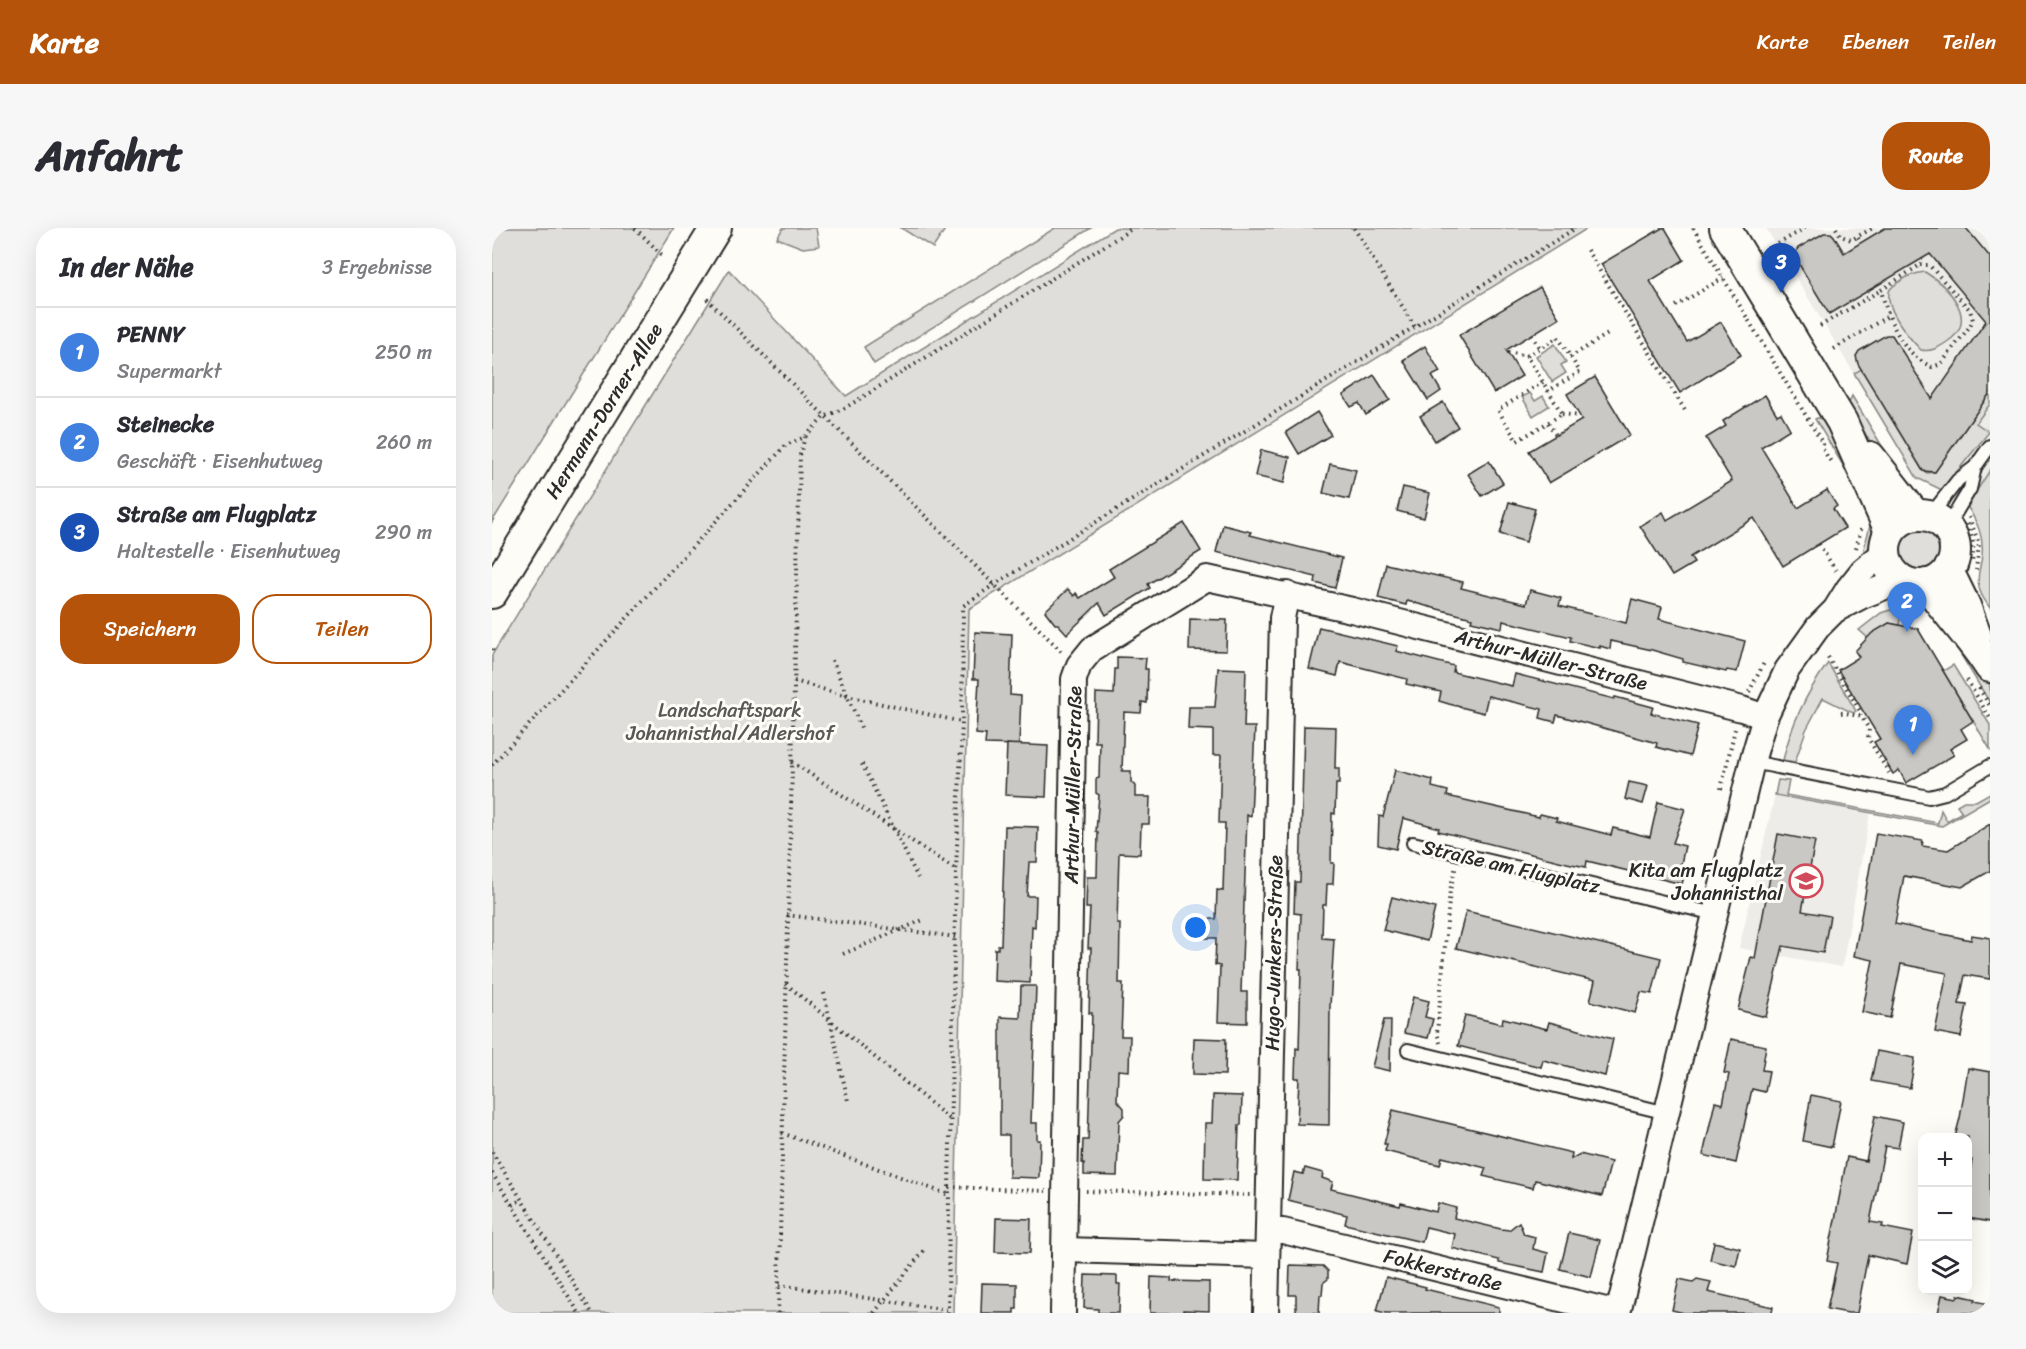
<!DOCTYPE html>
<html lang="de">
<head>
<meta charset="utf-8">
<style>
	body { margin:0; font-family:Sriracha,sans-serif; background:#f7f7f7; color:#2b2b33 }
	.controls { position:absolute; right:18px; bottom:18px; display:grid; overflow:hidden; border-radius:12px; box-shadow:0 6px 24px #0002 }
	.controls button { width:54px; height:54px; display:grid; place-items:center; padding:0; border:0; border-bottom:2px solid #e1e1e2; background:#fff; color:#2b2b33; font:30px sans-serif }
	.you { position:absolute; left:704px; top:700px; width:21px; height:21px; margin:-15px; border:4px solid #fff; border-radius:50%; background:#1a73e8; box-shadow:0 0 0 9px #1a73e833 }
	.badge { display:grid; place-items:center; width:39px; height:39px; border-radius:50%; background:#b45309; color:#fff; font-size:20px; font-weight:700 }
	.pin { position:absolute; translate:-50% -50px; filter:drop-shadow(0 2px 3px #0008) }
	.pin::after { content:''; position:absolute; top:32px; width:21px; height:18px; background:inherit; clip-path:polygon(0 0,100% 0,50% 100%) }
	.list { margin:0; padding:0; list-style:none }
	h2 { display:flex; justify-content:space-between; align-items:center; height:78px; margin:0; padding:0 24px; font-size:26px }
	h2 small { font-size:20px; font-weight:400; color:#7c7c81 }
	.list li { display:grid; grid-template-columns:39px 1fr auto; gap:18px; align-items:center; box-sizing:border-box; height:90px; padding:0 24px; border-top:2px solid #e1e1e2 }
	.list b { display:block; font-size:22px; white-space:nowrap }
	.list p { margin:0; font-size:20px; white-space:nowrap; color:#7c7c81 }
	.list em { font-size:20px; font-style:normal; color:#7c7c81 }
	.actions { display:flex; gap:12px; padding:18px 24px }
	.actions a { flex:1; padding:14px 0; border:2px solid #b45309; border-radius:24px; text-align:center; font-size:21px; color:#b45309 }
	.actions .main { background:#b45309; color:#fff }
	.icon { flex:none; width:33px; height:33px; fill:none; stroke:currentColor; stroke-width:2; stroke-linecap:round; stroke-linejoin:round }
	.map { position:relative; flex:none; width:1498px; height:1085px; overflow:hidden; border-radius:24px }
	header { display:flex; align-items:center; gap:36px; box-sizing:border-box; height:84px; padding:0 30px; background:#b45309; color:#fff }
	header strong { font-size:28px }
	nav { display:flex; gap:33px; margin-inline-start:auto; font-size:21px }
	.intro { display:flex; align-items:center; justify-content:space-between; box-sizing:border-box; height:144px; padding:0 36px }
	h1 { margin:0; font-size:42px }
	.button { padding:15px 27px; border-radius:24px; background:#b45309; color:#fff; font-size:21px; font-weight:700 }
	main { display:flex; gap:36px; padding:0 36px }
	aside { flex:1; background:#fff; border-radius:24px; box-shadow:0 6px 24px #0002 }
	.map>svg:first-child { display:block }
	.built { fill:#edece8 }
	.green { fill:#dfdeda; stroke:#858482; stroke-width:1.5 }
	.building { fill:#c9c8c4; stroke:#2b2b2b; stroke-width:1.5 }
	.lines { fill:none; stroke-linecap:round; stroke-linejoin:round }
	.service-casing { stroke:#2b2b2b; stroke-width:16 }
	.minor-casing { stroke:#2b2b2b; stroke-width:28 }
	.tertiary-casing { stroke:#2b2b2b; stroke-width:34 }
	.path { stroke:#2b2b2b; stroke-width:4; stroke-dasharray:1.5 4.5; stroke-linecap:butt }
	.service { stroke:#fdfcf7; stroke-width:12 }
	.minor { stroke:#fdfcf7; stroke-width:24 }
	.tertiary { stroke:#fdfcf7; stroke-width:30 }
	.labels { text-anchor:middle; dominant-baseline:central; stroke-width:6; stroke-linejoin:round; paint-order:stroke }
	.street-label { font-size:20px; fill:#2b2b2b; stroke:#fdfcf7 }
	.park-label { font-size:20px; fill:#585857; stroke:#fdfcf7 }
	.poi-label { font-size:20px; fill:#2b2b2b; stroke:#fdfcf7; text-anchor:end }
</style>
</head>
<body>
<header>
<strong>Karte</strong>
<nav><a>Karte</a><a>Ebenen</a><a>Teilen</a></nav>
</header>
<div class="intro"><h1>Anfahrt</h1><a class="button">Route</a></div>
<main>
<aside>
<h2>In der Nähe<small>3 Ergebnisse</small></h2>
<ul class="list">
<li><span class="badge" style="background:#3f7fe0">1</span><div><b>PENNY</b><p>Supermarkt</p></div><em>250 m</em></li>
<li><span class="badge" style="background:#3f7fe0">2</span><div><b>Steinecke</b><p>Geschäft · Eisenhutweg</p></div><em>260 m</em></li>
<li><span class="badge" style="background:#1a4fb4">3</span><div><b>Straße am Flugplatz</b><p>Haltestelle · Eisenhutweg</p></div><em>290 m</em></li>
</ul>
<div class="actions"><a class="main">Speichern</a><a>Teilen</a></div>
</aside>
<div class="map">
<svg width="1498" height="1085" viewBox="0 0 1498 1085">
	<rect width="100%" height="100%" fill="#fdfcf7"/>
	<filter id="ink" filterUnits="userSpaceOnUse"><feTurbulence type="fractalNoise" baseFrequency=".0167" numOctaves="2"/><feDisplacementMap in="SourceGraphic" scale="12" xChannelSelector="R" yChannelSelector="G"/><feConvolveMatrix kernelMatrix="1 2 1 2 8 2 1 2 1" color-interpolation-filters="sRGB"/></filter>
	<g filter="url(#ink)">
		<!-- built -->
		<g class="built">
			<path d="M1274 0H1498V285L1484 293 1475 278 1462 268 1425 250Z"/>
			<path d="M1283 567 1378 585 1350 739 1247 720Z"/>
		</g>
		<!-- green -->
		<g class="green">
			<path d="M0 0H182L0 294Z"/>
			<path d="M291 0H324L327 18 311 20 285 10Z"/>
			<path d="M409 0H454L441 20Z"/>
			<path d="M563 0H599L382 136 372 119Z"/>
			<path d="M623 0H1096L477 381 461 1085H0V427L237 42 354 168Z"/>
			<path d="M1433 44C1457 59 1488 92 1455 114 1446 120 1439 124 1429 122 1417 110 1394 82 1397 64 1398 59 1403 57 1407 54 1415 48 1423 45 1433 44Z"/>
			<path d="M1063 116 1074 134 1069 137 1074 145 1060 154 1044 128Z"/>
			<path d="M1370 141 1431 243 1435 245 1443 244 1498 165V176L1484 195 1497 204 1450 262 1425 250 1362 145Z"/>
			<path d="M1038 165 1043 173 1051 168 1057 178 1041 188 1030 169Z"/>
			<path d="M1360 168 1409 250 1383 222 1356 177Z"/>
			<path d="M1325 190 1333 191 1372 272 1323 191Z"/>
			<path d="M1498 242V380C1494 374 1488 367 1487 359 1484 348 1489 338 1490 327 1492 308 1485 294 1475 278Z"/>
			<path d="M1380 290C1385 311 1386 317 1369 332Z"/>
			<path d="M1469 291C1482 315 1479 326 1474 351L1468 344 1472 325Z"/>
			<circle cx="1428" cy="322" r="22"/>
			<path d="M1408 363 1428 370 1440 378 1388 366Z"/>
			<path d="M1398 382 1409 385 1407 397 1397 395 1376 410 1367 402 1389 385Z"/>
			<path d="M1448 392 1494 451 1498 458V475Z"/>
			<path d="M1336 435 1364 483 1361 485 1331 470 1314 502 1303 534 1291 532C1299 497 1315 464 1336 435Z"/>
			<path d="M1461 437 1498 497V521L1451 443Z"/>
			<path d="M1286 552 1297 553 1294 567 1446 595 1449 582 1455 593 1470 584 1465 577 1472 573H1484L1498 565V570L1450 598 1283 567Z"/>
		</g>
		<!-- building -->
		<g class="building">
			<path d="M1170 0H1173L1192 32 1158 53 1195 114 1229 94 1249 127 1188 165 1109 36Z"/>
			<path d="M1393 0H1474L1498 29V165L1443 244 1431 243 1366 136 1364 128 1367 123 1394 107H1400L1440 171 1494 93 1438 26 1337 86 1302 28 1306 20 1332 5H1339L1342 8 1352 25Z"/>
			<path d="M1048 59 1067 90 1014 122 1030 148 1002 165 967 107Z"/>
			<path d="M933 118 948 144 940 148 949 163 936 172 911 132Z"/>
			<path d="M882 147 898 172 874 187 867 175 859 179 851 167Z"/>
			<path d="M1103 149 1138 207 1057 255 1037 223 1090 192 1075 166Z"/>
			<path d="M1273 167 1285 187 1289 185 1298 201 1269 219 1306 280 1335 262 1345 278 1341 281 1353 300 1291 338 1262 290 1198 329 1202 335 1180 348 1148 298 1171 284 1175 292 1240 253 1214 210 1234 198 1231 193Z"/>
			<path d="M951 174 966 199 943 213 928 188Z"/>
			<path d="M825 184 839 207 807 226 794 204Z"/>
			<path d="M769 222 798 229 792 255 763 248Z"/>
			<path d="M997 233 1011 255 990 268 976 246Z"/>
			<path d="M838 236 864 242 857 271 831 265Z"/>
			<path d="M911 259 938 265 932 290 905 283Z"/>
			<path d="M1017 274 1043 281 1034 314 1008 306Z"/>
			<path d="M692 295 709 323 656 356 658 360 614 387 607 375 575 406 566 396H563L553 383 576 361 582 368 584 365 588 370 622 349 617 341Z"/>
			<path d="M731 297 759 304 758 307 850 330 843 360 823 355 824 349 724 324Z"/>
			<path d="M894 336 971 354 969 360 1034 376 1038 362 1069 370 1067 378 1134 395 1140 371 1170 379 1167 391 1253 413 1245 444 1235 442 1234 444 1191 434V431L1160 422 1119 413 1118 421 1108 418V420L1078 413 1079 409 1011 393 1010 400 979 393 980 390 915 373 914 377 886 370Z"/>
			<path d="M698 391 735 392 734 423 697 422Z"/>
			<path d="M1397 395 1426 401 1481 493 1469 501 1475 511 1458 521 1462 527 1414 555 1407 542 1401 546 1382 514 1388 511 1346 442 1367 429 1363 423 1380 405Z"/>
			<path d="M827 399 906 418 904 423 962 438 961 444 1020 458 1023 446 1122 471 1123 469 1161 479 1159 485 1206 497 1198 528 1164 519 1165 515 1065 487 1063 494 1048 490 1050 481 996 468 992 485 957 476 947 473 949 464 914 456 915 451 848 434 845 448 817 441Z"/>
			<path d="M483 404 520 406 518 467 529 468 527 517 493 516 494 507 484 506 487 451H481Z"/>
			<path d="M625 429 654 430 653 441H656L655 475 650 474 649 485 632 484 630 543H639V554L643 558V569H658L657 596H649L648 626 627 625 625 696H628L627 755H631L629 808H638L637 843 626 842 625 872 632 880V887L627 893 625 948 592 947V935H590L591 912H596L600 785H597L599 720H596L598 680H594L595 649H605L606 604H604L607 567 604 565V551L607 550 608 514H603L604 465 622 466 623 441H625Z"/>
			<path d="M726 440 754 441 752 499H763L759 588 755 587 749 764H755V795L726 794 728 738 723 737 724 710H713V691H724L725 662 731 663 733 595H727L729 527H721V502L696 501 697 479H723Z"/>
			<path d="M812 498 844 499 843 540H847V556H844L843 586 840 585 839 635H842L841 656H835L834 677H831L830 710 842 711 838 778 837 897 805 896 807 850H803L804 820 807 821 809 741H807L809 686 802 685 803 654H808Z"/>
			<path d="M515 516 556 518 554 569 513 567Z"/>
			<path d="M903 542 941 552 940 559 956 563 955 568 1047 589 1048 586 1065 590 1064 593 1119 607 1121 600 1158 609 1166 574 1193 581 1181 615 1193 618 1188 640 1194 641 1190 656 1095 633 1094 639 1075 635 946 603 947 600 911 590 904 621 886 617 887 588 891 589Z"/>
			<path d="M1137 554 1156 558 1151 576 1133 571Z"/>
			<path d="M1498 596V643L1470 659 1412 648 1403 696 1479 712 1480 707 1498 710V751L1473 747 1467 776 1475 777 1469 809 1443 804 1455 745 1409 736 1398 790 1370 784 1381 732 1362 728 1384 605 1431 613 1430 618 1456 622Z"/>
			<path d="M513 598 546 599 545 634H537L535 668H544L543 699 540 698 538 755 502 753 503 721H506V717H509Z"/>
			<path d="M1286 606 1323 613 1310 683 1338 688 1331 725 1291 718 1274 789 1246 782 1259 729 1263 730Z"/>
			<path d="M900 669 943 680 935 713 891 702Z"/>
			<path d="M974 683 1169 730 1160 766 1149 764 1143 785 1098 773 1103 753 964 720Z"/>
			<path d="M529 758H544L539 895H545V912H548L547 950 517 949V907H508V789L528 790Z"/>
			<path d="M921 769 937 773 933 789 941 791 936 810 912 805Z"/>
			<path d="M973 787 1010 796 1011 790 1055 801 1057 794 1121 811 1113 848 1051 832 1049 839 966 818Z"/>
			<path d="M892 792H899L898 843 880 839Z"/>
			<path d="M702 810 734 811 733 847 701 846Z"/>
			<path d="M1239 811 1274 818 1270 842 1277 843 1273 864 1260 861 1244 935 1211 927 1223 874 1231 876 1237 846 1232 845Z"/>
			<path d="M1385 823 1423 830 1418 860 1379 853Z"/>
			<path d="M1476 840 1498 844V994L1476 990V957L1480 932 1476 931V909H1463L1468 890Z"/>
			<path d="M721 867 750 868 749 897H747L745 952 712 951 713 895H720Z"/>
			<path d="M1319 867 1349 873 1340 919 1311 913Z"/>
			<path d="M901 882 1080 925 1079 931 1088 926 1119 934 1110 968 1043 952 1041 960 991 948 994 940 950 929 948 937 893 923 895 916H892Z"/>
			<path d="M1383 888 1411 894 1406 920 1393 918 1378 994 1391 996 1390 999 1421 1005 1415 1036 1376 1027 1365 1085H1356L1335 1081 1345 1035 1335 1033 1355 929 1374 933Z"/>
			<path d="M813 940 831 945 830 950 841 954 839 961 908 978 909 975 944 984 946 975 964 980 962 990 1009 1001 1017 1002 1027 994 1032 1006 1043 1009 1041 1021 1056 1025 1052 1044 1007 1035V1032L960 1020 963 1006 934 999 930 1014 853 996 855 987 796 972 802 944 811 946Z"/>
			<path d="M504 990 539 991 538 1025 503 1024Z"/>
			<path d="M1077 1005 1108 1012 1099 1049 1068 1041Z"/>
			<path d="M1222 1014 1248 1020 1244 1038 1218 1032Z"/>
			<path d="M798 1037 831 1038 836 1043V1051L831 1055 830 1067H828L827 1085 804 1084V1067H797Z"/>
			<path d="M593 1047 625 1048V1056H628L627 1085H606V1081L592 1080Z"/>
			<path d="M659 1049 679 1050V1053L717 1054V1083L691 1082V1085H658Z"/>
			<path d="M894 1049 934 1059 933 1061 1007 1079V1085H894L885 1083Z"/>
			<path d="M1187 1051 1201 1054 1205 1051 1219 1054 1216 1064 1281 1079 1280 1085H1192L1180 1082Z"/>
			<path d="M490 1055 525 1056V1081H522V1085H489Z"/>
			<path d="M1450 1067 1465 1070 1466 1067 1484 1071 1483 1073 1498 1076V1085H1446Z"/>
		</g>
		<g class="lines">
			<defs>
				<g id="service">
					<path d="M1438 288 1466 252 1483 239 1498 218"/>
					<path d="M1455 299 1478 261 1483 239"/>
					<path d="M1260 534 1437 569 1453 565 1498 538"/>
					<path d="M921 615 1223 686"/>
					<path d="M916 822 1175 885"/>
				</g>
				<g id="minor">
					<path d="M1345 381 1370 368 1410 352"/>
					<path d="M776 1003H791L1126 1085"/>
					<path d="M573 1022 774 1028"/>
					<path d="M571 1085 582 451 587 437 600 421 715 350 860 382 1250 481 1273 489"/>
					<path d="M774 1085 790 390 795 366"/>
					<path d="M1126 1085 1260 534 1273 489 1295 442 1326 399 1343 382 1356 361 1371 342 1393 324"/>
				</g>
				<g id="tertiary">
					<path d="M1233 0 1350 194 1398 303"/>
					<path d="M1378 229 1423 287"/>
					<circle cx="1428" cy="322" r="35"/>
					<path d="M1456 343 1473 378 1484 408"/>
					<path d="M1435 356C1454 385 1480 410 1498 439"/>
					<path d="M0 365 224 0"/>
				</g>
			</defs>
			<!-- service casing -->
			<use href="#service" class="service-casing"/>
			<!-- minor casing -->
			<use href="#minor" class="minor-casing"/>
			<!-- tertiary casing -->
			<use href="#tertiary" class="tertiary-casing"/>
			<!-- path -->
			<g class="path">
				<path d="M143 0 170 27"/>
				<path d="M862 0 923 99"/>
				<path d="M1201 0 1331 216 1330 220 1339 234"/>
				<path d="M1344 0 1349 8 1359 12 1381 0"/>
				<path d="M1366 10 1369 15"/>
				<path d="M1281 19 1313 0"/>
				<path d="M1095 22 1194 184"/>
				<path d="M1428 37H1437L1478 82 1481 92 1478 98 1449 136 1440 139C1410 126 1396 91 1389 62Z"/>
				<path d="M215 71 570 424"/>
				<path d="M1184 78 1231 50"/>
				<path d="M1328 98 1389 62"/>
				<path d="M1040 107 1048 120"/>
				<path d="M1342 121 1396 88"/>
				<path d="M1016 124 1035 128"/>
				<path d="M1078 129 1116 106"/>
				<path d="M1051 154 1006 182 1025 213 1070 186C1059 167 1047 148 1035 128L1066 109 1088 144 1056 163"/>
				<path d="M1070 186 1088 188"/>
				<path d="M1056 195 1064 207"/>
				<path d="M1477 289 1487 316 1484 342"/>
				<path d="M1475 296C1482 309 1482 321 1480 335"/>
				<path d="M1327 316 1344 343"/>
				<path d="M1364 320 1370 298"/>
				<path d="M1401 379 1426 385"/>
				<path d="M0 422 2 419"/>
				<path d="M1336 429 1368 483 1369 488 1377 501 1376 510 1397 545"/>
				<path d="M340 432 370 502"/>
				<path d="M1475 452 1498 490"/>
				<path d="M302 453 355 468 470 494"/>
				<path d="M1487 460 1498 478"/>
				<path d="M1257 464 1273 433"/>
				<path d="M1349 485C1356 484 1361 488 1369 488"/>
				<path d="M300 534 464 642"/>
				<path d="M370 536 426 650"/>
				<path d="M0 537 294 217 313 209 332 189 353 180 641 0"/>
				<path d="M1229 561 1243 501"/>
				<path d="M295 687 464 709"/>
				<path d="M351 726 431 692"/>
				<path d="M294 756 459 892"/>
				<path d="M332 765 356 873"/>
				<path d="M948 815 945 805 958 662 964 638"/>
				<path d="M290 905 457 967"/>
				<path d="M0 924 100 1085"/>
				<path d="M0 945 87 1085"/>
				<path d="M457 959 554 963"/>
				<path d="M594 963 758 967"/>
				<path d="M20 977 30 971"/>
				<path d="M287 1057 456 1082"/>
				<path d="M286 1085 308 227 313 209"/>
				<path d="M382 1085 433 1021"/>
				<path d="M456 1085 457 959 464 642 470 494 471 378 503 356 1084 0"/>
			</g>
			<!-- service -->
			<use href="#service" class="service"/>
			<!-- minor -->
			<use href="#minor" class="minor"/>
			<!-- tertiary -->
			<use href="#tertiary" class="tertiary"/>
		</g>
	</g>
	<!-- icons -->
	<defs>
		<symbol id="school-ring" viewBox="-11 -11 22 22"><circle r="9.5" fill="#fdfcf7" stroke="#d1495b" stroke-width="1.5"/><path d="M0-5L7-2L0 1L-7-2ZM-4 1L0 2.5L4 1V4Q0 6-4 4Z" fill="#d1495b"/></symbol>
	</defs>
	<g fill-rule="evenodd">
		<use href="#school-ring" x="1295" y="634" width="38" height="38"/>
	</g>
	<g class="labels">
		<!-- street labels -->
		<g class="street-label">
			<text transform="translate(112 183) rotate(-58)">Hermann-Dorner-Allee</text>
			<text transform="translate(1059 432) rotate(14)">Arthur-Müller-Straße</text>
			<text transform="translate(581 557) rotate(-89)">Arthur-Müller-Straße</text>
			<text transform="translate(1019 639) rotate(13)">Straße am Flugplatz</text>
			<text transform="translate(782 725) rotate(-89)">Hugo-Junkers-Straße</text>
			<text transform="translate(951 1042) rotate(14)">Fokkerstraße</text>
		</g>
		<!-- park labels -->
		<g class="park-label">
			<text x="238" y="482">Landschaftspark<tspan x="238" dy="23">Johannisthal/Adlershof</tspan></text>
		</g>
		<!-- poi labels -->
		<g class="poi-label">
			<text x="1291" y="642">Kita am Flugplatz<tspan x="1291" dy="23">Johannisthal</tspan></text>
		</g>
	</g>
</svg>
<div class="controls">
<button>+</button>
<button>−</button>
<button><svg class="icon" aria-label="layers" viewBox="0 0 24 24"><path d="M12 4l9 5-9 5-9-5zM3 14l9 5 9-5"/></svg></button>
</div>
<div class="you"></div>
<div class="pin badge" style="left:1421px;top:527px;background:#3f7fe0">1</div>
<div class="pin badge" style="left:1415px;top:404px;background:#3f7fe0">2</div>
<div class="pin badge" style="left:1289px;top:65px;background:#1a4fb4">3</div>
</div>
</main>
</body>
</html>
